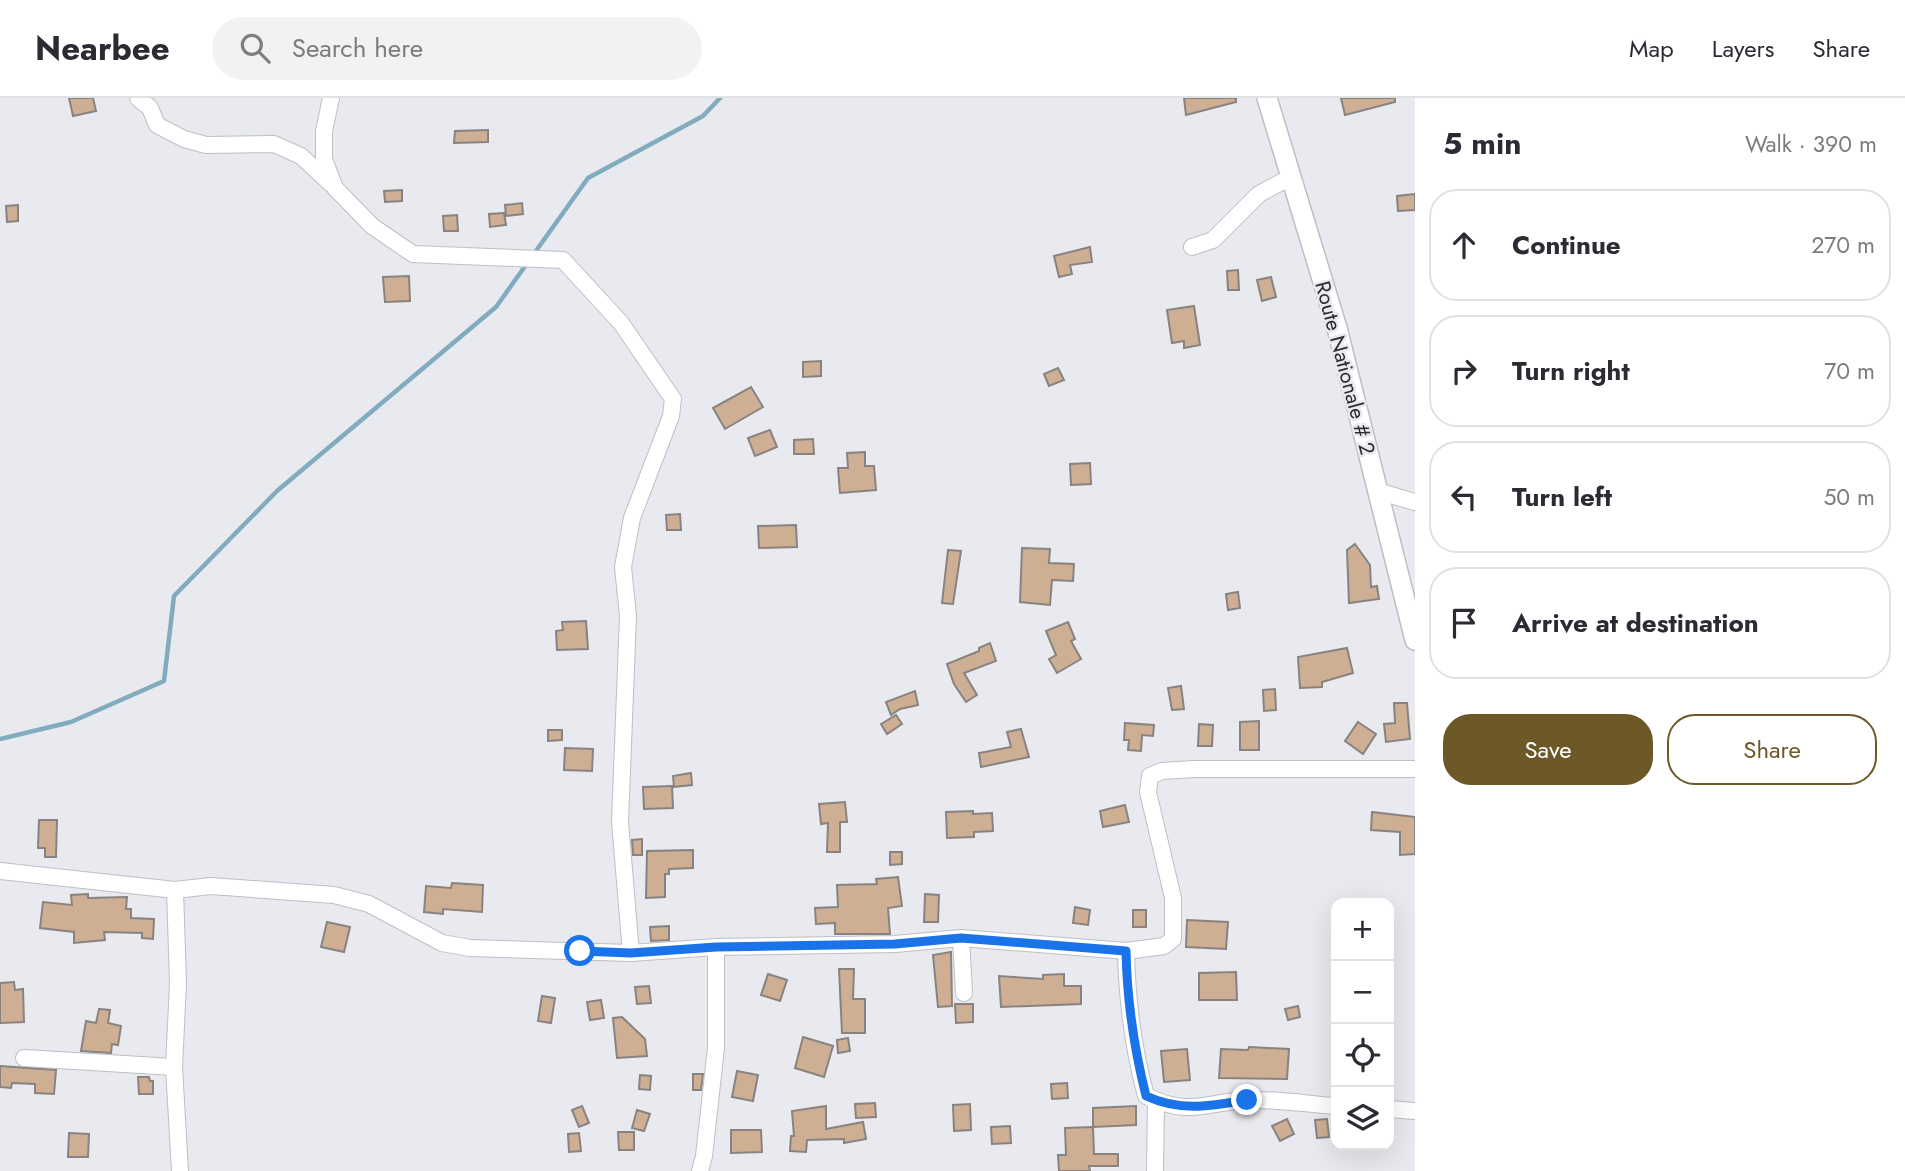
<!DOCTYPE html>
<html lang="en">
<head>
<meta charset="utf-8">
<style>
	body { margin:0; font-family:Jost,sans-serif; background:#f2f2f3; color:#2b2b33 }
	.controls { position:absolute; right:21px; bottom:21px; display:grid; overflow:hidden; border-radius:14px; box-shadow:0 7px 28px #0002 }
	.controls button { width:63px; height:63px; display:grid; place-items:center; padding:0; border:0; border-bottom:2px solid #e1e1e2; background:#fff; color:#2b2b33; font:35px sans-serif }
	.stop { position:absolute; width:21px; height:21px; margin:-16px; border:5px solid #1a73e8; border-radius:50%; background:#fff }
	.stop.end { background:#1a73e8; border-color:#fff; box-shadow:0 2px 7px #0008 }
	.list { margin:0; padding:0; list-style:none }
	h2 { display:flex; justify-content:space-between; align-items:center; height:91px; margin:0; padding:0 28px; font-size:30px }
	h2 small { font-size:23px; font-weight:400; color:#7c7c81 }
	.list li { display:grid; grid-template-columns:46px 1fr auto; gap:21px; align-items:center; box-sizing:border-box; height:112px; margin:0 14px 14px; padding:0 14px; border:2px solid #e1e1e2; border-radius:28px }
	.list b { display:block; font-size:26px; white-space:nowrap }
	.list em { font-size:23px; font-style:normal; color:#7c7c81 }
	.actions { display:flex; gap:14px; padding:21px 28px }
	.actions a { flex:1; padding:16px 0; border:2px solid #6d5827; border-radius:28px; text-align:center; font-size:24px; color:#6d5827 }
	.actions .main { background:#6d5827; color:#fff }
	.icon { flex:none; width:38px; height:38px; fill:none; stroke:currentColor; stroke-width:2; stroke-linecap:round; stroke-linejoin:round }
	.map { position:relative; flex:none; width:1415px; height:1073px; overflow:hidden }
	header { display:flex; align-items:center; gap:42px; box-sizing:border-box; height:98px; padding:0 35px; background:#fff; border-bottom:2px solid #e1e1e2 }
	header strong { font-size:33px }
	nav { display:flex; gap:38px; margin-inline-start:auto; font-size:24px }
	.search { width:490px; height:63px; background:#f2f2f3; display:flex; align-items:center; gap:18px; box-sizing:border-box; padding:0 24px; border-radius:38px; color:#7c7c81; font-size:26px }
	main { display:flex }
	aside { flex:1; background:#fff }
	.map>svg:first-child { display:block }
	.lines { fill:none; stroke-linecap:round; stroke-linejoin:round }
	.stream { stroke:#82abbe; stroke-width:4.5 }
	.building { fill:#cfaf94; stroke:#888380; stroke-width:2 }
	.minor-casing { stroke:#bdbfc4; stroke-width:18 }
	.major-casing { stroke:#bdbfc4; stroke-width:22 }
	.minor { stroke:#fff; stroke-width:16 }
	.major { stroke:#fff; stroke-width:19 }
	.route { stroke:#1a73e8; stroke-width:9 }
	.labels { text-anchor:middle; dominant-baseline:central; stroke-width:5; stroke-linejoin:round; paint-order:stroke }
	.street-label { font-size:21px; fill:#2b2c2e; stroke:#e8eaef }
</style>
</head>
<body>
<header>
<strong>Nearbee</strong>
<div class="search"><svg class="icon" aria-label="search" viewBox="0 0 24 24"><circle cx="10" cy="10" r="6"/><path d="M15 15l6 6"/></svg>Search here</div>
<nav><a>Map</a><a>Layers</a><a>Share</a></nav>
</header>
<main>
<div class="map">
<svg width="1415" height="1073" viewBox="0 0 1415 1073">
	<rect width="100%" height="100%" fill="#e8eaef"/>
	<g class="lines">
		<!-- stream -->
		<g class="stream">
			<path d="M533 157 588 80 703 18 720 0"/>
			<path d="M0 641 71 624 164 583 174 498 277 393 496 209 528 164"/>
		</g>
	</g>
	<!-- building -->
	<g class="building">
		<path d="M69 0H93L96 13 73 18Z"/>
		<path d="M1184 0H1236V4L1186 17Z"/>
		<path d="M1341 0H1395V4L1345 17Z"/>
		<path d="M488 32V44L454 45 455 33Z"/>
		<path d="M402 92V103L385 104 384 93Z"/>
		<path d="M1415 96V112L1398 113 1397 98Z"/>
		<path d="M522 105 523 116 506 118 505 107Z"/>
		<path d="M18 107V123L7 124 6 108Z"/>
		<path d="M504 115 506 127 490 129 489 116Z"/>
		<path d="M457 117 458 133H444L443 118Z"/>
		<path d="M1090 149 1092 164 1070 167 1072 176 1059 179 1054 158Z"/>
		<path d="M1238 172 1239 192H1228L1227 173Z"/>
		<path d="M409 178 410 203 385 204 383 179Z"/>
		<path d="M1271 179 1276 199 1262 203 1257 182Z"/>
		<path d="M1194 208 1200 247 1184 250V243L1172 245 1167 212Z"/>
		<path d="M821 263V278L803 279V264Z"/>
		<path d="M1058 270 1064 282 1049 288 1044 276Z"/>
		<path d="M751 289 763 309 725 331 713 310Z"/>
		<path d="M770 332 777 349 755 358 748 340Z"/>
		<path d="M813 341 814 356H794V342Z"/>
		<path d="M865 354V368H874L876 392 840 395 838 370H848L847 355Z"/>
		<path d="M1090 365 1091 386 1071 387 1070 366Z"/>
		<path d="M680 416 681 432H667L666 417Z"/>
		<path d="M796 427 797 449 759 450 758 428Z"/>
		<path d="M1355 446 1370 467 1371 489 1377 488 1379 501 1349 505 1347 452Z"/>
		<path d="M1022 450 1050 451 1049 465 1074 466 1073 483 1052 482 1050 507 1020 504Z"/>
		<path d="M948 452 961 453 953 506 942 505Z"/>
		<path d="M1238 494 1240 510 1228 512 1226 496Z"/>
		<path d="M586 523 588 551 557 552 556 533 563 532 562 524Z"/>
		<path d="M1068 524 1075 541 1071 543 1081 561 1057 575 1049 561 1056 557 1046 533Z"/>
		<path d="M990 545 996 563 964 575 977 597 966 604 954 586 947 566 979 553V550Z"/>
		<path d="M1347 550 1353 575 1322 584V589L1300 590 1298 559Z"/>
		<path d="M1181 588 1184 611 1172 612 1168 590Z"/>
		<path d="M1275 591 1276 612 1264 613 1263 592Z"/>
		<path d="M915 593 918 607 900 611 891 617 886 604Z"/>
		<path d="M1394 605H1407L1410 641 1386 644 1384 626 1395 625Z"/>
		<path d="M896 617 902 626 887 636 881 626Z"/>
		<path d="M1259 623V652H1240V624Z"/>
		<path d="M1358 624 1376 636 1363 656 1345 643Z"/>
		<path d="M1125 625 1154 627 1153 638 1142 637 1141 653 1128 652 1129 642H1124Z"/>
		<path d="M1199 626 1213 627 1212 648H1198Z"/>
		<path d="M1021 631 1029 659 981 669 979 655 1011 649 1007 634Z"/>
		<path d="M548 632H562V642L548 643Z"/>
		<path d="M565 650 593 651 592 673 564 672Z"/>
		<path d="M691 675 692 687 674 689 673 678Z"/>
		<path d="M672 688 673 710 644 711 643 689Z"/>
		<path d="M845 704 847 724H840V754H827L828 725 821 726 819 706Z"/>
		<path d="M1125 707 1129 724 1103 729 1100 713Z"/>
		<path d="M973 713V716L992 715 993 733 974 734V739L947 740 946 714Z"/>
		<path d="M1372 714 1415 719V756L1400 757V734L1371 732Z"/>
		<path d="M39 722H57L56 759H45V750H38Z"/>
		<path d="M642 741V757H633L632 742Z"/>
		<path d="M693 752V770L669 771V776H665V799L646 800 647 753Z"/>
		<path d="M890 754H902V766L890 767Z"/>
		<path d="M898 779 902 808 888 810 890 836H835V825L816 826 815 810 838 809 837 787 877 786 876 781Z"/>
		<path d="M452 785 483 787 482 814 443 811V816L424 814 426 788 451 790Z"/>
		<path d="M88 796V800L127 799 126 811H131V820L154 821 153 841 142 840V835L104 834 105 842 74 845V834L40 830 43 804 72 807 71 797Z"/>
		<path d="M925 796 939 797 938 824H924Z"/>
		<path d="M1075 809 1090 812 1088 827 1073 825Z"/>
		<rect x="1133" y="812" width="13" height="17"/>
		<path d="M1187 822 1228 824 1226 851 1186 849Z"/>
		<path d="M327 824 350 829 344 854 321 849Z"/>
		<path d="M669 828V842L651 843 650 829Z"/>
		<path d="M951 854 952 908 938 909 933 857Z"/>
		<path d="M839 871H854L853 901H865V935H842Z"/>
		<path d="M1236 874 1237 902H1199V875Z"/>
		<path d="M768 876 787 882 780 903 761 897Z"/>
		<path d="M1064 876V888H1081V906L1001 909 999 878 1043 881V877Z"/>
		<path d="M14 884 15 892 23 891 24 924 0 925V885Z"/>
		<path d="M649 888 651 905 637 906 635 889Z"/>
		<path d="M542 898 555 900 551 925 538 923Z"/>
		<path d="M601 902 604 920 590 922 587 904Z"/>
		<path d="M955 906H973V924L956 925Z"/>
		<path d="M1298 908 1300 919 1288 922 1285 911Z"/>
		<path d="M99 911 110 912 108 925 121 928 118 947 112 946 111 955 81 953 86 923 96 925Z"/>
		<path d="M622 919 645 941 647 958 617 960 613 920Z"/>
		<path d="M803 939 833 948 824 979 795 970Z"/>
		<path d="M848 940 850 953 838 955 837 942Z"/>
		<path d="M1249 949 1289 951 1287 981 1219 980 1221 951 1248 952Z"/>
		<path d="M1187 951 1190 982 1164 984 1161 953Z"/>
		<path d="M0 968 56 972 54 996 35 995V986L12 985 11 990 0 989Z"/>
		<path d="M737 973 758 977 753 1003 732 999Z"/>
		<path d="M693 976H703L701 992H693Z"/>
		<path d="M640 977 651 978 650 992 639 991Z"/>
		<path d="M138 979H149L150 983H153V996H139Z"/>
		<path d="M1067 985 1068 1000 1052 1001 1051 986Z"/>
		<path d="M875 1005 876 1019 856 1020 855 1006Z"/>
		<path d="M970 1006 971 1032 954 1033 953 1007Z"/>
		<path d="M582 1008 589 1025 579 1029 572 1012Z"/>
		<path d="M826 1008V1031L863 1024 866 1041 844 1045V1041L807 1042 806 1054 790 1053 791 1038H794L792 1013Z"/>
		<path d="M1136 1008V1027L1093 1029V1010Z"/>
		<path d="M637 1012 650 1016 644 1033 632 1030Z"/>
		<path d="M1287 1021 1294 1036 1280 1043 1272 1028Z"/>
		<path d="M1327 1021 1329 1039 1317 1040 1315 1022Z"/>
		<path d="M1010 1028 1011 1045 992 1046 991 1029Z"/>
		<path d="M1093 1029 1094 1056H1118V1068H1089L1090 1073H1059L1058 1057H1066L1065 1030Z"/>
		<path d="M731 1032H761L762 1054 731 1055Z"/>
		<path d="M618 1034H634V1052H619Z"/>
		<path d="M69 1035 89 1036 88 1059H68Z"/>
		<path d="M579 1035 581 1053 569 1054 568 1036Z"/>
	</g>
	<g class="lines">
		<defs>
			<g id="minor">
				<path d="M138 0 150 10 157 27 184 41 206 47 274 46 301 58 331 86"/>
				<path d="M331 0 324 33V61L335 90 372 128 413 156 563 162 621 225 673 301 671 318 632 420 623 469 628 518 620 724 631 855"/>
				<path d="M1192 149 1213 142 1259 96 1291 79"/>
				<path d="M1377 393 1415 404"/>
				<path d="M0 773 175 792 211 788 334 797 369 806 442 845 470 850 631 855 716 849 895 846 961 840 1126 853 1164 848 1173 841V800L1148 694 1150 678 1162 673 1194 671H1415"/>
				<path d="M175 792 178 885 174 969 180 1073"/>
				<path d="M961 840 964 895"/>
				<path d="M1126 853C1127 902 1133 950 1146 998 1190 1019 1205 1004 1248 1002 1277 1001 1307 1006 1336 1008"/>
				<path d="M24 960 174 969"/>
				<path d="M1389 1011 1415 1013"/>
				<path d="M700 1073 704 1058 716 950V849"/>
				<path d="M1155 1073 1156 1003"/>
			</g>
			<path id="major" d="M1267 0 1337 230 1415 542"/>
		</defs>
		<!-- minor casing -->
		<use href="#minor" class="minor-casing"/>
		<!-- major casing -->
		<use href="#major" class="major-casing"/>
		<!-- minor -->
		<use href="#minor" class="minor"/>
		<!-- major -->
		<use href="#major" class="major"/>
	</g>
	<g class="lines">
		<!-- route -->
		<path class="route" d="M580 853 631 855 716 849 895 846 961 840 1126 853C1127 903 1134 950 1146 998 1181 1014 1210 1008 1247 1002"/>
	</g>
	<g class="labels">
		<!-- street labels -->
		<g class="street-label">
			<text transform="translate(1345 270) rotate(75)">Route Nationale # 2</text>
		</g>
	</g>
</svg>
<div class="controls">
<button>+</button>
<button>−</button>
<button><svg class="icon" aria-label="locate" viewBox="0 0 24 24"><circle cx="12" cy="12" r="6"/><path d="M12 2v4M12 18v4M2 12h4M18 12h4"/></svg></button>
<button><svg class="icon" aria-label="layers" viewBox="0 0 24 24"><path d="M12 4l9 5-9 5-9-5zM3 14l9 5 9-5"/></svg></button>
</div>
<div class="stop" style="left:580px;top:853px"></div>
<div class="stop end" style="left:1247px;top:1002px"></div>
</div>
<aside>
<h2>5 min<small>Walk · 390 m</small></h2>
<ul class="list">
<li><svg class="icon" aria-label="ahead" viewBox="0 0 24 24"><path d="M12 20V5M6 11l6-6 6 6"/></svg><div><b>Continue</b></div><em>270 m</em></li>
<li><svg class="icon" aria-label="right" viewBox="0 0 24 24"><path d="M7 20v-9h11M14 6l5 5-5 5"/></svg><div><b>Turn right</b></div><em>70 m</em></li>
<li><svg class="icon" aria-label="left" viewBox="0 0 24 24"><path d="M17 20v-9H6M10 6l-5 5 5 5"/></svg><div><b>Turn left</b></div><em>50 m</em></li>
<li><svg class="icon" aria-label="arrive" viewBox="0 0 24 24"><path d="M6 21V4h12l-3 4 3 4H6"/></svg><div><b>Arrive at destination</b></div></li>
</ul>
<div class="actions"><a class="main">Save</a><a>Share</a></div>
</aside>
</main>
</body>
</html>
